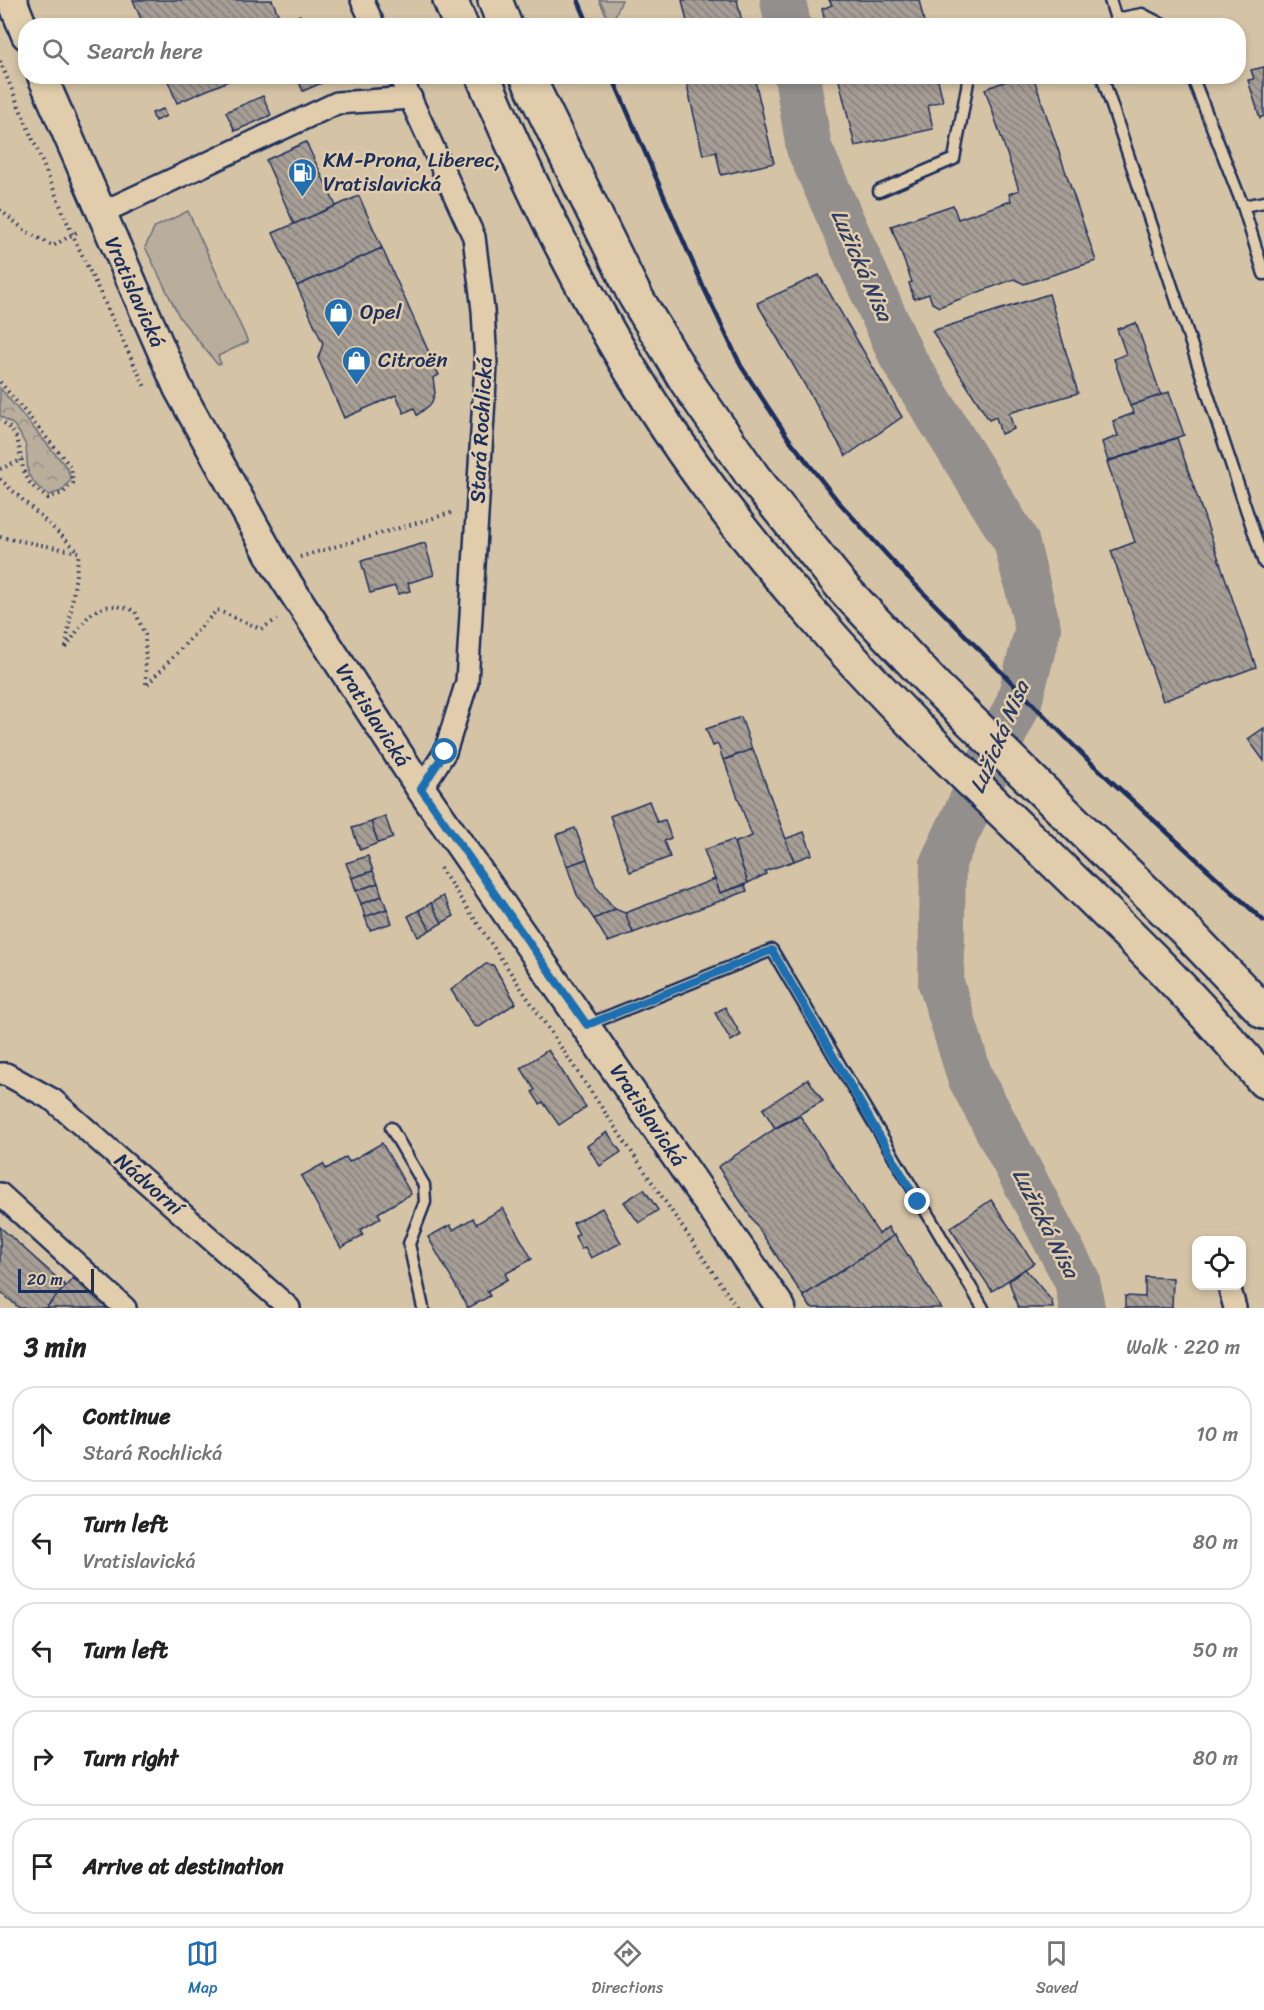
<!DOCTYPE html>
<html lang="en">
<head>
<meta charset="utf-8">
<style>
	body { margin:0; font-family:Sriracha,sans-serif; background:#f2f2f2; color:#222 }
	.controls { position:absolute; right:18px; bottom:18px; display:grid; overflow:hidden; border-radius:12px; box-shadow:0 3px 9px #0003 }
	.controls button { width:54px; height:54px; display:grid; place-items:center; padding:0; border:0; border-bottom:2px solid #e0e0e0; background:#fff; color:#222; font:30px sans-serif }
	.scale { position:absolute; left:18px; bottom:15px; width:76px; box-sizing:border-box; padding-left:6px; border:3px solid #1b2f5e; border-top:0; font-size:16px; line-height:21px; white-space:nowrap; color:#1b2f5e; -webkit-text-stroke:4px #e1cdab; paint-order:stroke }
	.stop { position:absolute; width:18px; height:18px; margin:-14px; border:4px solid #1f6fb2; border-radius:50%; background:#fff }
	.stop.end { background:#1f6fb2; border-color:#fff; box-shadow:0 2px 6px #0008 }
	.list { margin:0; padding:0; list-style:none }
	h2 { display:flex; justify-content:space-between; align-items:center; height:78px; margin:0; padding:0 24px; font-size:26px }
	h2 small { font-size:20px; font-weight:400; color:#767676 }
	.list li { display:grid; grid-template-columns:39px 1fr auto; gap:18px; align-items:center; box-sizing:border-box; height:96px; margin:0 12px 12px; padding:0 12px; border:2px solid #e0e0e0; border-radius:24px }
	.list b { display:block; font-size:22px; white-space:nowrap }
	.list p { margin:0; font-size:20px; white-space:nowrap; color:#767676 }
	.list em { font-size:20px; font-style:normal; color:#767676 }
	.icon { flex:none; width:33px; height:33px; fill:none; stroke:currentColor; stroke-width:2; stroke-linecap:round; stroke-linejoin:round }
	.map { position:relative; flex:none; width:1264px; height:1308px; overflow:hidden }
	.search { position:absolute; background:#fff; box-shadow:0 3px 9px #0003; left:18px; right:18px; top:18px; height:66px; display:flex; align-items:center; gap:15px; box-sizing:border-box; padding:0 21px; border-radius:24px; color:#767676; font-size:22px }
	.sheet { height:618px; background:#fff }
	nav { display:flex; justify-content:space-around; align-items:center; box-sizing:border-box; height:84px; border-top:2px solid #e0e0e0; background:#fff; font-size:16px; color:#767676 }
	nav a { display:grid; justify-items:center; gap:3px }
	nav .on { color:#1f6fb2 }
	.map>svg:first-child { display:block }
	.grass { fill:#b9ae9c; stroke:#6a6e7d; stroke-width:1.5 }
	.forest { fill:url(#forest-firs); stroke:#6a6e7d; stroke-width:1.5 }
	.park { fill:url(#park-crowns); stroke:#6a6e7d; stroke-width:1.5 }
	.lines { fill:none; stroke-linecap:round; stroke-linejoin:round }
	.river { stroke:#938f8d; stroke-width:46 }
	.building { fill:url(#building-back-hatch); stroke:#1b2f5e; stroke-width:1.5 }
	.lane-casing { stroke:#1b2f5e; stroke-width:15 }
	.street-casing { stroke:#1b2f5e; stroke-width:26 }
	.secondary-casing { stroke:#1b2f5e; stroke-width:33 }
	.highway-casing { stroke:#1b2f5e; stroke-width:38 }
	.path { stroke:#1b2f5e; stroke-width:4; stroke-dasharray:1.5 4.5; stroke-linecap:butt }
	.lane { stroke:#e1cdab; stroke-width:10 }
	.street { stroke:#e1cdab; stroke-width:21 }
	.secondary { stroke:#e1cdab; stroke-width:28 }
	.highway { stroke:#e1cdab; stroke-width:33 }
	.rail { stroke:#1b2f5e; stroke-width:4.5 }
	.route { stroke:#1f6fb2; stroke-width:8 }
	.labels { text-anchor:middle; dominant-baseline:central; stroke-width:5; stroke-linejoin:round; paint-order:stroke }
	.poi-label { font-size:21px; fill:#1b2f5e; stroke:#e1cdab; text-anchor:start }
	.street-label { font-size:21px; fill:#1b2f5e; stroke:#e1cdab }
	.water-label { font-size:22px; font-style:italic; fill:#2d3d65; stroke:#e1cdab }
</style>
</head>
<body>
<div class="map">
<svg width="1264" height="1308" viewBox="0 0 1264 1308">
	<defs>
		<pattern id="forest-firs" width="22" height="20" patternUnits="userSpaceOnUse" patternTransform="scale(1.5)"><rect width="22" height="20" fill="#b9ae9c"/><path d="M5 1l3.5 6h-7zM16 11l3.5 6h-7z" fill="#968e82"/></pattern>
		<pattern id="park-crowns" width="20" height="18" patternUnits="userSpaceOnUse" patternTransform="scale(1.5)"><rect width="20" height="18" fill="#b9ae9c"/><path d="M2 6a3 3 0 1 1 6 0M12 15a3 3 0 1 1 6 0" fill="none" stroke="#968e82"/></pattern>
		<pattern id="building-back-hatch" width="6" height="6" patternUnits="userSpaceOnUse" patternTransform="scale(1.5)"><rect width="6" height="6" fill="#a79e95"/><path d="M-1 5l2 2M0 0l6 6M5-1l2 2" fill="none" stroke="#87817d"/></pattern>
	</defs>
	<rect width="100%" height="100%" fill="#d5c3a6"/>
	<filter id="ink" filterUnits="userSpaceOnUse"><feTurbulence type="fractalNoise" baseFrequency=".0167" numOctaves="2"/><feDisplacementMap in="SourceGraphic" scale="12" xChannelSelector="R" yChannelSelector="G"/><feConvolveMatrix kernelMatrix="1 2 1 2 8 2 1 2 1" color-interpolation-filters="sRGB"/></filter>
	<g filter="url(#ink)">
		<!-- grass -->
		<path class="grass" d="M188 211 248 342 218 356 221 364H217L180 318 145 247 155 227Z"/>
		<!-- forest -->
		<path class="forest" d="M599 0H622L611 25Z"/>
		<!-- park -->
		<path class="park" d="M0 388 67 468 71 479 62 491 49 495 37 486 28 474 26 446 20 434 14 425 0 416Z"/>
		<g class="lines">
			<!-- river -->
			<g class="river">
				<path d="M783 0 788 26"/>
				<path d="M797 76 809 148 902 357 1016 541 1038 628 1019 702 943 862 941 983 970 1077 1077 1280 1082 1308"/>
			</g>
		</g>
		<!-- building -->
		<g class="building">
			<path d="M133 0H272L282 23 300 15 304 26H144Z"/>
			<path d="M682 0H737L743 26H688Z"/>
			<path d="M829 0H919L925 26H826L822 9 832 5Z"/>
			<path d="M1264 67V116L1260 118 1248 80 1254 79 1251 70Z"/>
			<path d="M166 76H240L177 103Z"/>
			<path d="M306 76H324L326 81 303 91 298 80Z"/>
			<path d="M685 76H754L774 163 721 175 716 152 703 155Z"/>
			<path d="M838 76H937L943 101 928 105 933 129 855 146Z"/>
			<path d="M1020 76H1033L1096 261 1024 284 1014 279 939 307 932 303 929 294 914 299 909 283 912 282 891 226 953 205 958 219 1011 201 1009 194 1019 190 985 89Z"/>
			<path d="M263 96 271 115 235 131 226 112Z"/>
			<path d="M163 109 166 116 155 121 152 113Z"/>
			<path d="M306 142 336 206 294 224 266 160Z"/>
			<path d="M359 196 382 248 297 286 273 233Z"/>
			<path d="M382 248 439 375 433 378 435 393 431 404 417 415 414 408 404 413 396 395 344 418 318 358 323 344 297 286Z"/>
			<path d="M819 275 902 417 846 456 757 303Z"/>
			<path d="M1049 294 1078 393 1009 413 1014 429 1001 434 996 417 989 420 932 331Z"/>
			<path d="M1136 323 1161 395 1130 406 1114 359 1126 354 1117 329Z"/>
			<path d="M1169 392 1184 435 1108 461 1102 442 1118 436 1113 421 1134 413 1130 406Z"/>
			<path d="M1177 438 1256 667 1163 701 1111 551 1135 542 1107 462Z"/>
			<path d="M425 543 434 575 408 583 410 591 398 594 395 586 370 593 361 561Z"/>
			<path d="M741 717 752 749 723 760 718 744 713 746 706 729Z"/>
			<path d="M1264 728V761L1248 739Z"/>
			<path d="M753 749 794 861 765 871 766 874 748 883 734 843 752 836 724 760Z"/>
			<path d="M649 801 657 822 665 820 671 838 664 841 670 857 630 872 610 816Z"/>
			<path d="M385 816 393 838 378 843 371 822Z"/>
			<path d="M371 822 378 843 360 850 352 828Z"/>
			<path d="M575 828 587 859 567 866 556 835Z"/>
			<path d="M804 832 812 854 794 861 785 839Z"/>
			<path d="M733 840 748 883 720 893 704 850Z"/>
			<path d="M368 856 373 871 352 878 346 863Z"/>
			<path d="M587 859 596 887 615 909 594 919 577 895 567 866Z"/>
			<path d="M373 871 378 883 356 891 352 878Z"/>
			<path d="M715 879 720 893 745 885 747 891 633 933 625 913Z"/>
			<path d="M378 883 382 896 361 904 356 891Z"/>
			<path d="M382 896 387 909 365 917 361 904Z"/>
			<path d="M443 896 454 916 442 923 431 903Z"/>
			<path d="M431 903 442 923 430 930 419 910Z"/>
			<path d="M387 909 392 923 370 930 365 917Z"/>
			<path d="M615 909 625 913 633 933 608 942 594 919Z"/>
			<path d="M419 910 430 930 418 937 408 916Z"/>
			<path d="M486 964 493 965 516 1003 479 1027 474 1026 451 990Z"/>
			<path d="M725 1007 741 1035 731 1041 715 1013Z"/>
			<path d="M548 1050 586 1107 559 1125 543 1102 540 1104 532 1092 535 1090 521 1068Z"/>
			<path d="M808 1079 823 1101 775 1128 763 1109Z"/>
			<path d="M800 1116 879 1234 888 1227 893 1236 803 1296 718 1167 776 1128Z"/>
			<path d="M607 1132 621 1152 600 1166 587 1146Z"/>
			<path d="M382 1143 411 1194 378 1213 381 1218 360 1230 363 1235 341 1248 301 1176 323 1164 326 1169 346 1157 349 1162Z"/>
			<path d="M644 1189 658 1210 639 1223 624 1202Z"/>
			<path d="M991 1200 1034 1263 992 1291 950 1228Z"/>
			<path d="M503 1208 532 1259 505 1274 508 1279 487 1291 490 1296 468 1308 428 1237 450 1225 453 1230 473 1218 476 1224Z"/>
			<path d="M602 1208 621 1243 591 1258 585 1247 581 1249 575 1236 579 1234 573 1223Z"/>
			<path d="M0 1227 66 1286 46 1308H19L0 1291Z"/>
			<path d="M895 1235 941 1308H811L803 1296Z"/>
			<path d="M1025 1269 1052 1301 1053 1308H1018L1009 1281Z"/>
			<path d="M1145 1277 1173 1278 1172 1308H1125V1296L1145 1297Z"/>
			<path d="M73 1278 107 1308H46Z"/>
		</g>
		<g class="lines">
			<defs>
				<g id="lane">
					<path d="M1110 0 1116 19"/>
					<path d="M1114 26 1116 19 1142 14 1165 26"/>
					<path d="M1102 76 1264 563"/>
					<path d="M1192 76 1243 206 1264 274"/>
					<path d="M879 191 954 159 969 76"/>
					<path d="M1243 206 1264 202"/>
					<path d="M587 1025 772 950 983 1308"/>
					<path d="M391 1128 424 1185 425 1202 409 1244 423 1308"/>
				</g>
				<g id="street">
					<path d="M362 0 374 26"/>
					<path d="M400 76 474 237 483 310 486 365 467 682 445 752 421 789"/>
					<path d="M101 213 337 103 411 98"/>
					<path d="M0 1074H6L53 1100 289 1308"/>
					<path d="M0 1194 125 1308"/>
					<path d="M1229 1286 1235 1308"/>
				</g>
				<g id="secondary">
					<path d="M12 0 26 35"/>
					<path d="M42 76 178 388 275 564 421 789 781 1308"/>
				</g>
				<g id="highway">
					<path d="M450 0 461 26"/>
					<path d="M495 0 505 26"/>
					<path d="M483 76C531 189 585 299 651 403 698 477 753 547 811 613 952 778 1125 914 1264 1081"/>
					<path d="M527 76 634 294 687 382 754 478 844 589 936 687 1186 931 1264 1012"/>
				</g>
			</defs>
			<!-- lane casing -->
			<use href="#lane" class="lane-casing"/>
			<!-- street casing -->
			<use href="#street" class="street-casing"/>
			<!-- secondary casing -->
			<use href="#secondary" class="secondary-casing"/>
			<!-- highway casing -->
			<use href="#highway" class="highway-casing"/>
			<!-- path -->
			<g class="path">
				<path d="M0 61 73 236 146 389"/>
				<path d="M0 210 27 232 53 246 80 230"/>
				<path d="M0 382 71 467 73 483 63 493 48 498C39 492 29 485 25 474 16 450 25 437 0 420"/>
				<path d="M0 469 23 459"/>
				<path d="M0 479 79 552"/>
				<path d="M0 537 78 552"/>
				<path d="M300 557 454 512"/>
				<path d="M66 647 79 552"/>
				<path d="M66 648C86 618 95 596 135 611L145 635 146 686 217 610 261 629 277 619"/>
				<path d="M440 868 737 1308"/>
			</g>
			<!-- lane -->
			<use href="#lane" class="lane"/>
			<!-- street -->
			<use href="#street" class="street"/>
			<!-- secondary -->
			<use href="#secondary" class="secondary"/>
			<!-- highway -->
			<use href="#highway" class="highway"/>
			<!-- rail -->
			<g class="rail">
				<path d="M578 0 589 26"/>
				<path d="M612 76 702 284 741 366 789 439 837 500 897 566 1086 758 1264 921"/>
			</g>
		</g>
	</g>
	<g class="lines" filter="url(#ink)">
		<!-- route -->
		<path class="route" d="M445 752 421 789 587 1025 772 950 918 1202"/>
	</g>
	<!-- icons -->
	<defs>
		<symbol id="fuel-pin" viewBox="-11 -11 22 30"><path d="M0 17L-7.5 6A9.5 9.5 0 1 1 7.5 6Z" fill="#1f6fb2" stroke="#e1cdab"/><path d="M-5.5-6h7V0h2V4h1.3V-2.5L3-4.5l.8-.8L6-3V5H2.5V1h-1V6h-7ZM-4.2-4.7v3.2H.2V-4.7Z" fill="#fff"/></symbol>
		<symbol id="shop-pin" viewBox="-11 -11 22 30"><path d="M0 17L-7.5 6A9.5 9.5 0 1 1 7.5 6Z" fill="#1f6fb2" stroke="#e1cdab"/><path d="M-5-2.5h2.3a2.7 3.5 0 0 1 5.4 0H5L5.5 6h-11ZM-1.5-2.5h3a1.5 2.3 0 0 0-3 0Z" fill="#fff"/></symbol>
	</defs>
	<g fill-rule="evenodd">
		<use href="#fuel-pin" x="286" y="156" width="33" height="45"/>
		<use href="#shop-pin" x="322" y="296" width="33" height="45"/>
		<use href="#shop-pin" x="340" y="344" width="33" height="45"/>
	</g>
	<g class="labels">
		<!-- poi labels -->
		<g class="poi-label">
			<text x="323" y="160">KM-Prona, Liberec,<tspan x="323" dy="24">Vratislavická</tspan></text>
			<text x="360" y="312">Opel</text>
			<text x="378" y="360">Citroën</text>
		</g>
		<!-- street labels -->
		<g class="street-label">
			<text transform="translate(135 292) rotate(66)">Vratislavická</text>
			<text transform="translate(481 430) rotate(-87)">Stará Rochlická</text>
			<text transform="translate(373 715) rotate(57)">Vratislavická</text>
			<text transform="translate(648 1115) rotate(56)">Vratislavická</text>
			<text transform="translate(149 1184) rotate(41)">Nádvorní</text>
		</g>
		<!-- water labels -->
		<g class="water-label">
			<text transform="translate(862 265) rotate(66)">Lužická Nisa</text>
			<text transform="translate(999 737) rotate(-67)">Lužická Nisa</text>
			<text transform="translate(1046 1223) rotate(63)">Lužická Nisa</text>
		</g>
	</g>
</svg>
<div class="controls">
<button><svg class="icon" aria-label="locate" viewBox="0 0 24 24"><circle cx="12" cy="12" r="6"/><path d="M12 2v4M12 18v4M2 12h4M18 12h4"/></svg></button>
</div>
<div class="scale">20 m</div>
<div class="stop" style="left:445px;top:752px"></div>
<div class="stop end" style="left:918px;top:1202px"></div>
<div class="search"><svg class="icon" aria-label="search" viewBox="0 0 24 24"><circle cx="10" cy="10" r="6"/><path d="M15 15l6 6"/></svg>Search here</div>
</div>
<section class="sheet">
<h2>3 min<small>Walk · 220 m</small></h2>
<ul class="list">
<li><svg class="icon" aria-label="ahead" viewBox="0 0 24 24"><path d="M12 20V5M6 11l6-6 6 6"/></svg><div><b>Continue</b><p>Stará Rochlická</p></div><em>10 m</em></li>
<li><svg class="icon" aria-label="left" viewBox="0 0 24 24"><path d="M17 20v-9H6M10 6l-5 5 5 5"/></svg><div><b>Turn left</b><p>Vratislavická</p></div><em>80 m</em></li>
<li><svg class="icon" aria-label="left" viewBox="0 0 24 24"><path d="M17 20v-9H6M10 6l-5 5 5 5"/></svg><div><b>Turn left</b></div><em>50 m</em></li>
<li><svg class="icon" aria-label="right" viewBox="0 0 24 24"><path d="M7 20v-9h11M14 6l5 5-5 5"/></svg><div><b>Turn right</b></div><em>80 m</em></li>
<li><svg class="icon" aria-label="arrive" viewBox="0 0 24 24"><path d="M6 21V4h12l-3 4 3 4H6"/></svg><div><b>Arrive at destination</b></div></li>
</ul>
</section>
<nav>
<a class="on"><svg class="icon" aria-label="map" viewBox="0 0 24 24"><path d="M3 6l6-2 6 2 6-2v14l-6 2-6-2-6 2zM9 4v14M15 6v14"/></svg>Map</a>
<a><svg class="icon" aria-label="directions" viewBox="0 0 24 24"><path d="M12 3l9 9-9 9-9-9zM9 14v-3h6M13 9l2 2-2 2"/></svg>Directions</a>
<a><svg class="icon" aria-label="saved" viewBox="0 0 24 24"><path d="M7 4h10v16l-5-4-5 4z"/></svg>Saved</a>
</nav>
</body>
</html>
